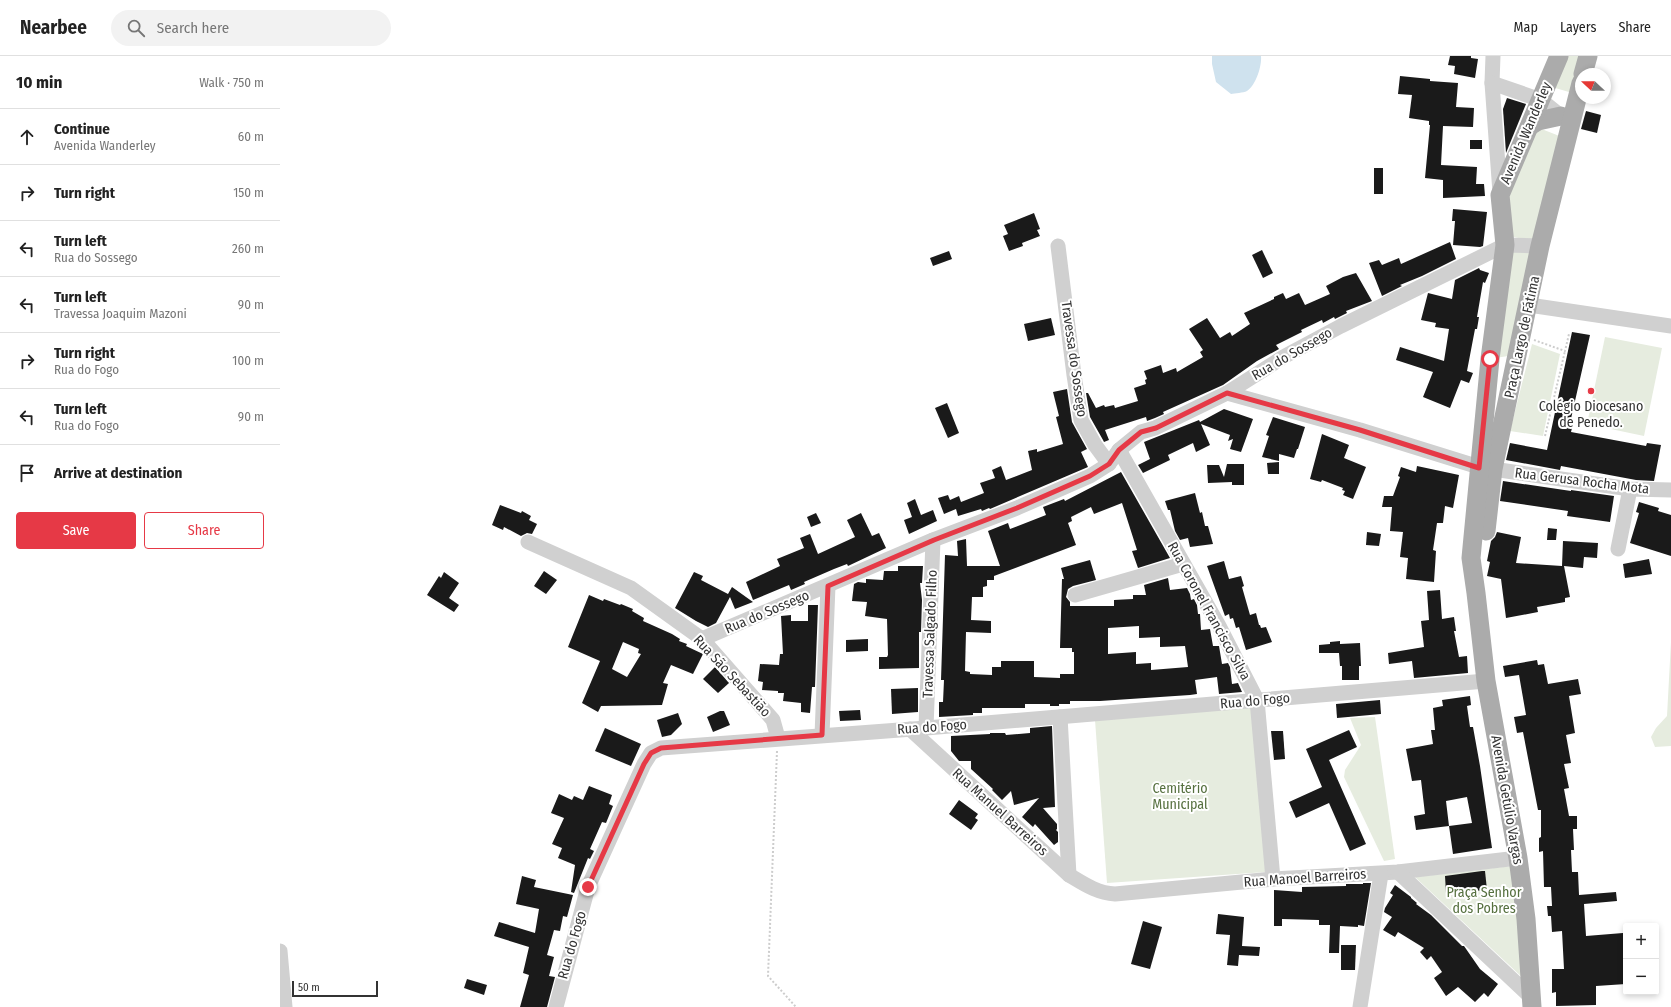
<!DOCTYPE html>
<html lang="en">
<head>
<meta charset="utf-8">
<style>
	body { margin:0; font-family:"Fira Sans Condensed",sans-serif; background:#f2f2f2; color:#222 }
	.controls { position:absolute; right:12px; bottom:12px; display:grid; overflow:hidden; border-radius:4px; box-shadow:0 2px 6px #0003 }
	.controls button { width:36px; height:36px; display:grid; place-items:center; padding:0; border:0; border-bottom:1px solid #e0e0e0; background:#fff; color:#222; font:20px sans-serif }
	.compass { position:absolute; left:1295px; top:12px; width:36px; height:36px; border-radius:50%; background:#fff; box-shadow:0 2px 6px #0003; rotate:292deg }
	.scale { position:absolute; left:12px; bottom:10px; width:86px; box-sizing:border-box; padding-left:4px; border:2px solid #333; border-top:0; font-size:11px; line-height:14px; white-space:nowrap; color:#333; -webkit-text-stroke:3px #fff; paint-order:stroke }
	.stop { position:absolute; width:12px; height:12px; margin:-9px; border:3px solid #e63946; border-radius:50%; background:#fff }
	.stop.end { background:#e63946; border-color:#fff; box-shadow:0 1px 4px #0008 }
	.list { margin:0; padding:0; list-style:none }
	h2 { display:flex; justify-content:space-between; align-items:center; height:52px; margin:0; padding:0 16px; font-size:17px }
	h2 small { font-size:13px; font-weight:400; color:#767676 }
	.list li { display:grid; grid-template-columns:26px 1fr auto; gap:12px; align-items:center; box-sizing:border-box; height:56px; padding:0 16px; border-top:1px solid #e0e0e0 }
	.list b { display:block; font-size:15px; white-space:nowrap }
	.list p { margin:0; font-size:13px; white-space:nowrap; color:#767676 }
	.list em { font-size:13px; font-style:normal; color:#767676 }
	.actions { display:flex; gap:8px; padding:12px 16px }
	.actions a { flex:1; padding:9px 0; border:1px solid #e63946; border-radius:4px; text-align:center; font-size:14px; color:#e63946 }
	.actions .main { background:#e63946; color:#fff }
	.icon { flex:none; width:22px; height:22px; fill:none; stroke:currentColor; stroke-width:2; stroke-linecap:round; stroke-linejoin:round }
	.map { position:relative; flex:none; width:1391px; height:951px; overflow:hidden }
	header { display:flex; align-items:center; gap:24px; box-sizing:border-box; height:56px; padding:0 20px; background:#fff; border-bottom:1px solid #e0e0e0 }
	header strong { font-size:19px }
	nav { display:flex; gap:22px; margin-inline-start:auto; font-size:14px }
	.search { width:280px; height:36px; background:#f2f2f2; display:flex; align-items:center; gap:10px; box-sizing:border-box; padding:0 14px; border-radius:22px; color:#767676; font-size:15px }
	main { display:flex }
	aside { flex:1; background:#fff }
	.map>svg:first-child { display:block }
	.green { fill:#e6ecdf }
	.water { fill:#cfe2ee }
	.building { fill:#1a1a1a; fill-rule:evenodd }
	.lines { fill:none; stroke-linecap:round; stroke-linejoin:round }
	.path { stroke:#cdcdcd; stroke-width:2; stroke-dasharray:2 2; stroke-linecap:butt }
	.minor { stroke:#d0d0d0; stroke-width:15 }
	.major { stroke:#ababab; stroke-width:19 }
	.route { stroke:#e63946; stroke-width:5 }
	.poi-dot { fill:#e63946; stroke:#fff; stroke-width:1.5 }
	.labels { text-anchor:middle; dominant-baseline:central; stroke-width:4; stroke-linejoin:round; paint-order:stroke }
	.street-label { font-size:14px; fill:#333; stroke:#fff }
	.poi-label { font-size:14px; fill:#333; stroke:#fff }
	.park-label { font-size:14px; fill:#56703f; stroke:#fff }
</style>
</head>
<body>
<header>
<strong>Nearbee</strong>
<div class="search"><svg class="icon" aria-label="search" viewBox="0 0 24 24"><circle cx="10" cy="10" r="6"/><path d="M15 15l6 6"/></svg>Search here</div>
<nav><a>Map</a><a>Layers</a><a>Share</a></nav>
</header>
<main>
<aside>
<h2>10 min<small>Walk · 750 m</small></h2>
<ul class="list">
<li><svg class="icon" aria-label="ahead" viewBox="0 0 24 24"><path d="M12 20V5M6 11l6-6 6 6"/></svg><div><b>Continue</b><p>Avenida Wanderley</p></div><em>60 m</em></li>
<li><svg class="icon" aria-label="right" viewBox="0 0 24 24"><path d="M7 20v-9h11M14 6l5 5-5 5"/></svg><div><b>Turn right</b></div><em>150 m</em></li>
<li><svg class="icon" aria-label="left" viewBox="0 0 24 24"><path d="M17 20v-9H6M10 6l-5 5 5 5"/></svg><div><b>Turn left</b><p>Rua do Sossego</p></div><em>260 m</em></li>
<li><svg class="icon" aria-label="left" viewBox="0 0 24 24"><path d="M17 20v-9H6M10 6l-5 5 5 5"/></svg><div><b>Turn left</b><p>Travessa Joaquim Mazoni</p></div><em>90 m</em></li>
<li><svg class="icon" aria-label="right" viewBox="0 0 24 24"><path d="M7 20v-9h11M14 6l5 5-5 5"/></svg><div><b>Turn right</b><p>Rua do Fogo</p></div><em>100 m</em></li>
<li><svg class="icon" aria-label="left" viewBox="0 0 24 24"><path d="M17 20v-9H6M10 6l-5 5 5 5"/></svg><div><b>Turn left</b><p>Rua do Fogo</p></div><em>90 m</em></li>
<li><svg class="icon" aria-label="arrive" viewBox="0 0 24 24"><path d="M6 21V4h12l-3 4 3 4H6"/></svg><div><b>Arrive at destination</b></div></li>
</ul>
<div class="actions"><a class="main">Save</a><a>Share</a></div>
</aside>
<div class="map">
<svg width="1391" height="951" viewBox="0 0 1391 951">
	<rect width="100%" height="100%" fill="#fff"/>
	<!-- green -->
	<g class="green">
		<path d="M1287 0H1309L1299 39 1272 31Z"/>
		<path d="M1259 72 1282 81 1259 186 1229 180 1226 156 1232 117Z"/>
		<path d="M1230 191 1256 192 1235 299 1215 302Z"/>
		<path d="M1325 281 1382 292 1364 380 1307 368Z"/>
		<path d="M1252 288 1280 298 1263 380 1230 375Z"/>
		<path d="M1391 586V690L1375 691 1371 681 1376 672 1387 660Z"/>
		<path d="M972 649 986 816 827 827 815 664Z"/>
		<path d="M1095 661 1115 803 1104 805 1064 721 1065 714 1081 689 1070 662Z"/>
		<path d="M1232 810 1244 923 1135 821Z"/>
	</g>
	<!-- water -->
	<path class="water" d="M932 0H981C982 10 976 29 967 35 963 37 955 37 951 38L936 26 932 8Z"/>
	<!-- building -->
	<g class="building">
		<path d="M1170 0H1191V2L1198 3 1195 22 1174 18 1175 10 1168 9Z"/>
		<path d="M1120 20 1150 23V25L1178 27 1176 51 1194 52 1193 71 1163 70 1161 109 1197 111 1196 128H1204L1205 140 1163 142V124L1145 122 1150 69H1149V65L1129 62 1132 39 1118 38Z"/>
		<path d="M1227 42 1246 48 1226 97 1223 53Z"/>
		<path d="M1306 55 1321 59 1317 77 1301 73Z"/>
		<rect x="1190" y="84" width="12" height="9"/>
		<rect x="1094" y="112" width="9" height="26"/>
		<path d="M1173 153 1207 156 1203 190 1200 191 1173 189 1175 165H1172Z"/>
		<path d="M754 157 760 173 757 174 760 180 742 187 743 190 729 195 723 180 728 178 724 169Z"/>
		<path d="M1170 186 1176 203 1142 220 1120 229 1122 230 1102 240 1089 207 1099 204 1102 209 1119 202 1121 208Z"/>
		<path d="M982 194 993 217 983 222 972 199Z"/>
		<path d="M669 195 672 203 653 210 650 202Z"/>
		<path d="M1199 212 1200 214 1209 217 1205 227 1203 226 1197 261H1199L1197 273H1195L1187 315 1193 317 1189 327 1181 324 1170 352 1143 341 1153 316 1116 304 1120 291 1164 305 1169 273 1155 271 1156 267 1141 264 1148 237 1172 243 1175 224Z"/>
		<path d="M1076 217 1092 245 1066 255 1067 257 1055 263 1054 261 1043 267 1042 264 1021 274 1022 276 996 289 999 293 977 305 943 329 883 356 884 358 875 362 867 365 866 361 825 374 829 384 824 386 823 384 810 361 806 337H808L816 352 824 349 825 351 834 349 835 352 858 345 854 332 866 328 865 324 867 323 864 315 881 309 883 317 896 312 897 316 923 301 920 296 923 294 909 273 927 262 940 282 950 276 952 280 970 268 964 257 994 243V241L1003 237 1006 243 1019 237 1025 249 1050 238 1046 230 1063 221Z"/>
		<path d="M771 262 775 279 748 285 744 268Z"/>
		<path d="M1292 276 1310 279 1290 367 1293 368 1291 376 1366 390 1367 387 1381 389 1374 425 1356 424 1281 410 1280 414 1226 404 1230 387 1267 394Z"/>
		<path d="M787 333 792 366 807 393 801 396 808 411 710 453 709 452 702 455 701 453 678 460 676 453 664 458 658 442 668 439 670 444 679 440 681 446 704 437 700 427 715 422 712 414 721 410 726 424 752 414 748 395 757 393V396L783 388 776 361 779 360 773 336Z"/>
		<path d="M667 347 679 377 668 382 655 352Z"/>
		<path d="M944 353 973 363 961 396 950 393 953 383 948 385 950 379 921 368 930 389 916 396 913 387 888 399 890 404 863 417 858 409 870 403 864 386 919 364 920 366Z"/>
		<path d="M993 361 1025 371 1018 393H1017L1014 402 999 398V405L982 401 989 380 986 379Z"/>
		<path d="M1042 378 1069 389 1064 402 1086 411 1073 443 1063 439 1065 435 1062 434 1063 432 1042 424 1041 426 1030 423Z"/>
		<path d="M999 406V418H988L987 407Z"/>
		<path d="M947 408H964V429H952V426L928 427 927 409H939L944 421Z"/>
		<path d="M1137 410 1179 419 1173 452 1165 450 1163 467H1157L1153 494 1156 495 1154 526 1126 523 1128 502 1120 501 1123 476 1110 475 1112 451H1102L1104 440H1113L1120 421 1118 420 1121 411 1136 416Z"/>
		<path d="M841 416 890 502 858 512 852 495 857 494 842 447 814 458 811 451 791 461 792 465 788 467 796 489 714 520V524H707V530L703 531V541H692L691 564 711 565V577L686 576 685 615 690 616V618L712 619V611H721V605H754V621L780 622V618H794V596H792V592H780L782 523H784L781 512 810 504 816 524 793 530 788 533 786 541 790 546V550H834V544L853 543V539H866L864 529 888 522 890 534 907 532 910 538 911 544 914 543 917 549 918 558H920L921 574 930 573 933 590H939L942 608 948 607 950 611 952 628 958 627 962 636 939 638 937 621 915 624 917 638 910 639 820 645H790V648H779V650H770V648H745V652H702V657H693V659L659 661V646H663L664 624H661L665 499 678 500 677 485 686 483 687 510H720L708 475 728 467 730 473 766 459 763 451 784 443 785 445ZM859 570V582L880 581V591L905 590 908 611 871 614V607L856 608V596L828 598V572Z"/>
		<path d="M1223 425 1291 435V434L1334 440 1330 466 1287 460 1288 455 1220 445Z"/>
		<path d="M915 437 920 457 922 456 925 470H928L933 488 910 491 908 482 900 484 895 475 890 454H888L885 445Z"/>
		<path d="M635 443 641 459 653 454 657 465 629 478 624 464 632 461 627 447Z"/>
		<path d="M1359 446 1379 452 1378 455 1391 459V500L1350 487 1359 457 1356 456Z"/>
		<path d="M220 449 241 457 242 455 251 460 249 464 257 468 252 478 247 477 241 480 224 471 223 474 212 469Z"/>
		<path d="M536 457 541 467 531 471 527 461Z"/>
		<path d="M581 457 592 480 599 477 606 492 568 510 567 508 554 513 524 526 525 528 511 534 509 529 473 544 466 526 500 510 497 503 524 492 520 482 530 478 538 498 575 481 567 464Z"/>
		<path d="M1268 472 1277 473 1276 484H1267Z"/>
		<path d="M1087 476 1101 478 1099 490 1086 489Z"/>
		<path d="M1217 476 1241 481 1236 507 1282 510 1283 485 1318 487 1317 502 1304 501 1303 512 1284 510 1290 541 1285 542V546L1257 551 1258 556 1226 562 1221 523 1207 520 1210 506 1207 505 1211 485 1215 481Z"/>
		<path d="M1369 503 1372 518 1345 522 1343 508Z"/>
		<path d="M944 505 949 523 961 520 964 530 962 531 970 559 976 557 979 569H980L981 572 986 571 992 586 966 594 959 571 956 572 953 562 950 563 949 558 945 560 927 510Z"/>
		<path d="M618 510H643L642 527H640L642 544 641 576H639V612L599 613V601H607L608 599 607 563 585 560 587 546 572 545 574 528 578 526 586 527V523L603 524 604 515H618Z"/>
		<path d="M264 515 277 524 266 538 254 530Z"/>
		<path d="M164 516 179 527 169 542 179 549 174 556 147 539 159 520 161 522Z"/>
		<path d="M414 516 423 520 421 524 448 538 452 531 473 546 455 553 450 541 436 567 428 571 416 565 395 552Z"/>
		<path d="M1160 534 1162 563 1174 561 1176 575H1174L1179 601 1187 600 1188 617 1134 622 1132 605 1109 608 1108 597 1144 591 1141 565 1149 564 1147 535Z"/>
		<path d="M309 539 323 545 324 543 340 549 341 548 353 553 352 555 364 562 363 565 392 578 400 583 399 585 407 588 406 590 423 598 413 618 391 609 383 627 388 628 382 649 321 650 318 656 302 647 320 605 288 591ZM343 586 359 593 358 597 361 598 347 621 332 613Z"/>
		<path d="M528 549H538L535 631H532L530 657 521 656V647L503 645 504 637H498V635L482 634 483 626 478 625 480 608 499 609 500 598H503L501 560 511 559V565H528Z"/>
		<path d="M588 583V595L566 596V584Z"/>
		<path d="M1060 585V588L1080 587 1081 610H1079V624H1062V610H1060L1059 597H1039V589L1050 588V586Z"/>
		<path d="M1257 604 1258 609 1264 608 1268 628 1298 623 1301 638 1289 640 1295 677 1286 679 1291 707 1284 708 1289 732 1284 733 1289 760H1297V773H1293L1294 794H1291L1292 816H1298L1299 839 1336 836 1337 845 1304 848 1306 880 1343 877 1346 928 1316 930V949L1276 950V936L1272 937V913H1284L1282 875 1272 876 1271 860H1268L1267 850H1272L1271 831H1264L1263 795 1259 796V782L1261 781V754H1258L1243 676 1237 677 1234 661 1246 659 1239 619 1225 621 1223 610Z"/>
		<path d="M435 611 449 627 438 637 423 623Z"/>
		<path d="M638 632V656L612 658 611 633Z"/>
		<path d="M1190 640 1191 649 1187 650 1190 671H1193L1200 710 1212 792 1173 798 1169 770 1192 767 1187 741 1166 745 1169 770 1136 774 1134 760 1145 758 1141 724 1132 725 1126 693 1153 688 1151 674H1155L1153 652 1163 650 1162 644Z"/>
		<path d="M1100 644 1101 658 1057 662 1056 648Z"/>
		<path d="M580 654 581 664 560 665 559 655Z"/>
		<path d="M440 655H444L450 669 433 676 427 661Z"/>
		<path d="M398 657 402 668 391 679 382 681 377 664Z"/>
		<path d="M772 670 775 751 763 752 777 768V773L776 774 778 776V786L774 789 755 768 753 771 742 761 759 742 734 749 731 735 722 744 712 734 713 733 691 713V705H679L671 695V680L710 678V677H725L726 679 750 677V672Z"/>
		<path d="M325 672 361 688 351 710 315 695Z"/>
		<path d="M1069 674 1077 691 1049 704 1086 788 1070 795 1049 747 1016 762 1009 746 1042 731 1026 693Z"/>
		<path d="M991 675H1003L1005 703 994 704Z"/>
		<path d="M309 730 332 739 329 748 333 750 326 767 322 766 310 793 314 795 310 803 308 802 294 837 291 836 295 809 278 802 282 792 272 788 284 762 271 757 279 738 292 744 294 740 303 744Z"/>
		<path d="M679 744 698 758 695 762 698 764 691 774 669 758Z"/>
		<path d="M1202 815H1205L1207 834 1166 837 1165 820Z"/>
		<path d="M242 820 256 824 254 831 293 839 287 861 283 860 280 875 274 874 267 899 274 901 269 920 275 921 267 951H240L249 919 243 917 249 891 214 880 219 866 255 877 259 853 236 848Z"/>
		<path d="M1083 827H1091L1084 870 1078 869V871L1060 870 1059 897H1049L1050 869H1039V864L1002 863V870H994V834L1022 836V831L1066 830V828H1083Z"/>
		<path d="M1115 829 1131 841V842L1137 847 1136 848 1151 859 1182 890H1184L1200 913 1218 928 1208 941 1204 937 1195 946 1178 931 1166 940 1154 922 1162 916 1151 900 1147 904 1140 896 1144 892 1118 876 1115 881 1103 874 1112 861 1104 856 1105 852 1113 839 1110 837Z"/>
		<path d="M938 858 964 861 962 890 980 891 979 900 959 899 958 910 947 909 950 879 936 878Z"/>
		<path d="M863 865 882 871 870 913 851 908Z"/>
		<path d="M1061 889H1076L1075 914H1061Z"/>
		<path d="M187 923 207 929 204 939 184 932Z"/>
	</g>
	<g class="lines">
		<!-- path -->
		<g class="path">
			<path d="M1254 284 1285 295 1289 278"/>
			<path d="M1265 380 1285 295"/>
			<path d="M497 695 488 920 516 951"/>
		</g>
		<!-- minor -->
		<g class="minor">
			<path d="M1213 0 1212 27 1220 137"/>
			<path d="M1212 27 1261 44 1287 65"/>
			<path d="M778 190 794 319 801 364 815 389 829 408"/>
			<path d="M1249 249 1391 270"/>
			<path d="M947 337 1080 374 1199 411 1350 433 1391 434"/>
			<path d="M839 394 939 570 977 644 993 823"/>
			<path d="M248 486 351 532 422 583 493 664 498 682"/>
			<path d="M1338 493 1350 433"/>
			<path d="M795 539 903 508"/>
			<path d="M422 583 653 484 737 452 810 420 829 408 839 394 861 376 875 372 947 337 1005 300 1061 270 1225 189 1260 190"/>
			<path d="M780 661 789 819"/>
			<path d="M646 672 653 484"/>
			<path d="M630 673 789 819C804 828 817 837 835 838L993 823 1118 816 1238 802"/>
			<path d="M542 679 548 530"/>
			<path d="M1118 816 1252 942"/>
			<path d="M0 895 5 951"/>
			<path d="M276 951 308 831 364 708 371 697 381 692 646 672 1206 625"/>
			<path d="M1080 951 1101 818"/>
		</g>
		<!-- major -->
		<g class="major">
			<path d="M1303 18 1308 0"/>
			<path d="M1250 70 1258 65 1281 60"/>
			<path d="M1206 475 1213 413 1260 190 1301 27"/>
			<path d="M1252 951 1246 863 1238 802 1206 625 1196 537 1191 502 1210 303 1225 189 1220 139 1279 0"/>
		</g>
	</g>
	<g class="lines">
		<!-- route -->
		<path class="route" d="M308 831 364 708 371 697 381 692 542 679 548 530 654 484 737 452 810 420 829 408 839 394 861 376 876 372 947 337 1080 374 1199 412 1210 303"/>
	</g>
	<!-- markers -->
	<circle class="poi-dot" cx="1311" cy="335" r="4"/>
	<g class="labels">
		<!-- street labels -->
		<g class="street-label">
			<text transform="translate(1246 77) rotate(-67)">Avenida Wanderley</text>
			<text transform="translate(1242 281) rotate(-78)">Praça Largo de Fátima</text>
			<text transform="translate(1012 298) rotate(-30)">Rua do Sossego</text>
			<text transform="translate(794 303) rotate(82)">Travessa do Sossego</text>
			<text transform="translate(1302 425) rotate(7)">Rua Gerusa Rocha Mota</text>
			<text transform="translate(929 555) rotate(61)">Rua Coronel Francisco Silva</text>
			<text transform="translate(487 556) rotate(-23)">Rua do Sossego</text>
			<text transform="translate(650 578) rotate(-88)">Travessa Salgado Filho</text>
			<text transform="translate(452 620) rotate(47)">Rua São Sebastião</text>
			<text transform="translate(975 645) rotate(-5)">Rua do Fogo</text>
			<text transform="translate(652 671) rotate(-4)">Rua do Fogo</text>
			<text transform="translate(1227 744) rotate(80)">Avenida Getúlio Vargas</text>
			<text transform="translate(720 756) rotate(42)">Rua Manuel Barreiros</text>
			<text transform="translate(1025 822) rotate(-4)">Rua Manoel Barreiros</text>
			<text transform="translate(292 889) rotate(-74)">Rua do Fogo</text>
		</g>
		<!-- poi labels -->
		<g class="poi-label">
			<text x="1311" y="350">Colégio Diocesano<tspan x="1311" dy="16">de Penedo.</tspan></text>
		</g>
		<!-- park labels -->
		<g class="park-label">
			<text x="900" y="732">Cemitério<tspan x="900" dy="16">Municipal</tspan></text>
			<text x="1204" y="836">Praça Senhor<tspan x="1204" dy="16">dos Pobres</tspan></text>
		</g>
	</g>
</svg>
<div class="controls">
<button>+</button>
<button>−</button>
</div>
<svg class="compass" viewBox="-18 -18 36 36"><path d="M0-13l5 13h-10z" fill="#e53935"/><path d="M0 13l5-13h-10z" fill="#767676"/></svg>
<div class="scale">50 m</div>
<div class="stop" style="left:1210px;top:303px"></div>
<div class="stop end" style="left:308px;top:831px"></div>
</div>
</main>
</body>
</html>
